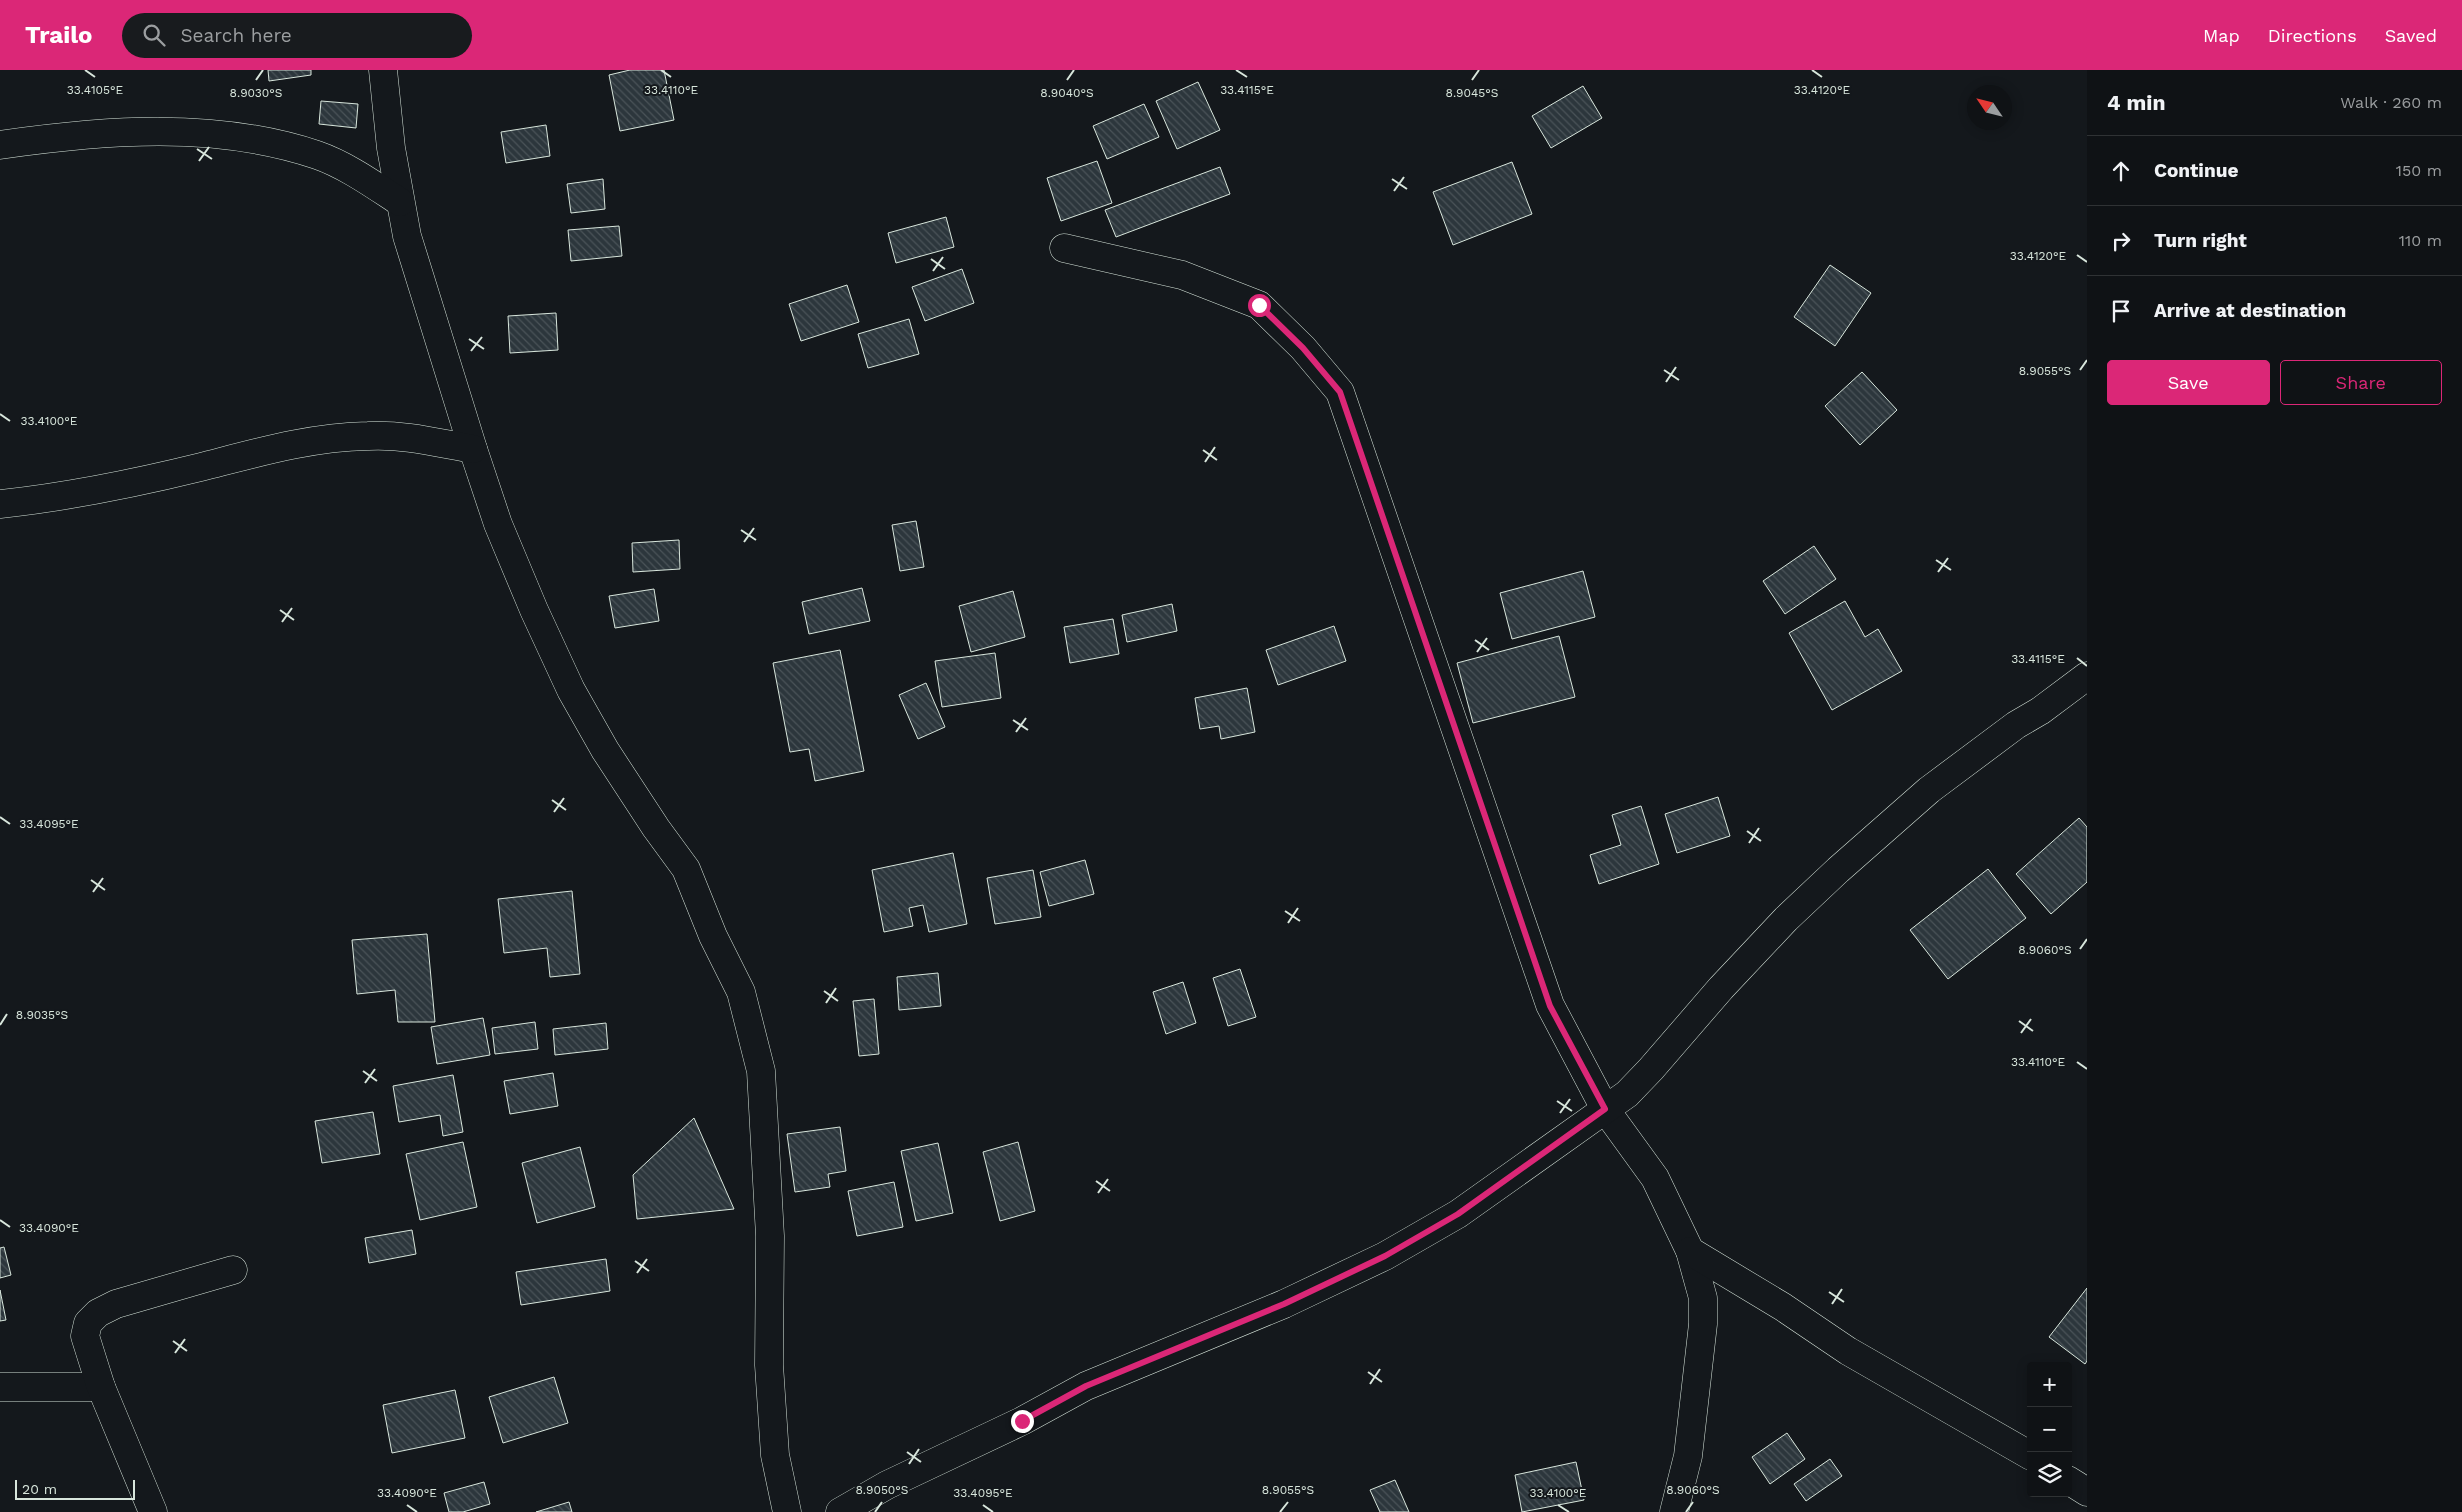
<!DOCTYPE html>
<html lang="en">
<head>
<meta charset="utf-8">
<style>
	body { margin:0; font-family:"Work Sans",sans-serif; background:#181b1e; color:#f1f3f6 }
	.controls { position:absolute; right:15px; bottom:15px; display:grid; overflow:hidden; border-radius:5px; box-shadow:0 2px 12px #0003 }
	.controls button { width:45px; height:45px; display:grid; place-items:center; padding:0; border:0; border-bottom:1px solid #2f3234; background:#0f1215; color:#f1f3f6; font:25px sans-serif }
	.compass { position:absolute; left:1967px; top:15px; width:45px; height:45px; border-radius:50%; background:#0f1215; box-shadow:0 2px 12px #0003; rotate:305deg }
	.scale { position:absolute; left:15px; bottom:12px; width:120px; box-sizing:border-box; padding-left:5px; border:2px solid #d8e6dc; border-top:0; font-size:14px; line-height:18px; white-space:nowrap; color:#d8e6dc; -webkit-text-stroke:4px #14181c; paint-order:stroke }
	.stop { position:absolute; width:15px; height:15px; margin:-11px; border:4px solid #db2777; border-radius:50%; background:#fff }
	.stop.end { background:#db2777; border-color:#fff; box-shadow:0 1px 5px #0008 }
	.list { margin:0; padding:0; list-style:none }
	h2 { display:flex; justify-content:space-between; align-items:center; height:65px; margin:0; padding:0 20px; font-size:21px }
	h2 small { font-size:16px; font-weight:400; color:#9b9ea0 }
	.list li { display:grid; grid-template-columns:32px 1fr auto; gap:15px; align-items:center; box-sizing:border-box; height:70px; padding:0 20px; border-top:1px solid #2f3234 }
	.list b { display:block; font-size:19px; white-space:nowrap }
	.list em { font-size:16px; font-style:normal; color:#9b9ea0 }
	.actions { display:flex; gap:10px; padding:15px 20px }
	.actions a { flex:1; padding:11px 0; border:1px solid #db2777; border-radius:5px; text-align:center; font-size:18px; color:#db2777 }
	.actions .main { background:#db2777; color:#fff }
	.icon { flex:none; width:28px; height:28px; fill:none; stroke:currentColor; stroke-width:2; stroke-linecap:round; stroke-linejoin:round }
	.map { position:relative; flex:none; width:2087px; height:1442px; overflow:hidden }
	header { display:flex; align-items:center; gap:30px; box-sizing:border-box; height:70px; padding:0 25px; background:#db2777; color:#fff }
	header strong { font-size:24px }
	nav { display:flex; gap:28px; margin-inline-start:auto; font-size:18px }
	.search { width:350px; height:45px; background:#181b1e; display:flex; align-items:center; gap:12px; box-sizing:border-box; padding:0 18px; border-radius:28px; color:#9b9ea0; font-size:19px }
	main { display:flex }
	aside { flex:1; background:#0f1215 }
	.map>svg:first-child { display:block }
	.building { fill:url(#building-back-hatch); stroke:#d8e6dc }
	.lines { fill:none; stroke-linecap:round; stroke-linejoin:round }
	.minor-casing { stroke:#d8e6dc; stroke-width:29 }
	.minor { stroke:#14181c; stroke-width:28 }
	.route { stroke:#db2777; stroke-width:6 }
	.ticks { fill:none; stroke:#d8e6dc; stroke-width:2 }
	.ticks-label { font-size:12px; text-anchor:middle; fill:#d8e6dc; stroke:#14181c; stroke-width:4; stroke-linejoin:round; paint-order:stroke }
</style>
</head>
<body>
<header>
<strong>Trailo</strong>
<div class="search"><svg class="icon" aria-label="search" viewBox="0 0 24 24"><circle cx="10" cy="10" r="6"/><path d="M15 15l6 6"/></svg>Search here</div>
<nav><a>Map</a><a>Directions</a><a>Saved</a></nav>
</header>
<main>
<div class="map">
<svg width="2087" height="1442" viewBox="0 0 2087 1442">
	<defs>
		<pattern id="building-back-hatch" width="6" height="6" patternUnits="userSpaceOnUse" patternTransform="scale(1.25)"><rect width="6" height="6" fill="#2c363c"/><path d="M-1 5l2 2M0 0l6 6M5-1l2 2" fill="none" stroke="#4a5358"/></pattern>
	</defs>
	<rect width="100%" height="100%" fill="#14181c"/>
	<!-- building -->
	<g class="building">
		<path d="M268 0H311V5L269 11Z"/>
		<path d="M630 0H664L674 50 620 61 609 5Z"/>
		<path d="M1198 12 1220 60 1177 79 1156 31Z"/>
		<path d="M1583 16 1602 48 1551 78 1532 46Z"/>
		<path d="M321 31 358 34 356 58 319 54Z"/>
		<path d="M1144 34 1159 67 1107 89 1093 56Z"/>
		<path d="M546 55 550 86 506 93 501 62Z"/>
		<path d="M1097 91 1112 133 1061 151 1047 108Z"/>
		<path d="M1512 92 1532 144 1453 175 1433 122Z"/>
		<path d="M1220 97 1230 124 1116 167 1105 140Z"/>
		<path d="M603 109 605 139 571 143 567 114Z"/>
		<path d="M946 147 954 177 896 193 888 163Z"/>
		<path d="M619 156 622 186 571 191 568 160Z"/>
		<path d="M1830 195 1871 223 1835 276 1794 247Z"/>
		<path d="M962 199 974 233 925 251 912 217Z"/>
		<path d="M847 215 859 252 801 271 789 234Z"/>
		<path d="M556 243 558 280 510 283 508 246Z"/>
		<path d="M909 249 919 284 868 298 858 264Z"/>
		<path d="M1862 302 1897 340 1860 375 1825 336Z"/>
		<path d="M916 451 924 497 900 501 892 455Z"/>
		<path d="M679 470 680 499 633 502 632 473Z"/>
		<path d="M1814 476 1836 509 1785 544 1763 511Z"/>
		<path d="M1583 501 1595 547 1512 569 1500 523Z"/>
		<path d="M862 518 870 551 809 564 802 532Z"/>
		<path d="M654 519 659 551 615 558 609 526Z"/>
		<path d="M1013 521 1025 567 971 582 959 536Z"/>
		<path d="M1845 531 1865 567 1878 559 1902 601 1832 640 1789 563Z"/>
		<path d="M1172 534 1177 561 1127 572 1122 545Z"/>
		<path d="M1113 549 1119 584 1070 593 1064 557Z"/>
		<path d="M1334 556 1346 591 1278 615 1266 580Z"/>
		<path d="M1559 566 1575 627 1473 653 1457 593Z"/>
		<path d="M840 580 864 701 815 711 809 679 790 682 773 593Z"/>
		<path d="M995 583 1001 628 942 637 935 591Z"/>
		<path d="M926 613 945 657 918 669 899 625Z"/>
		<path d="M1247 618 1255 662 1221 669 1219 656 1200 659 1195 628Z"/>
		<path d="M1718 727 1730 766 1677 783 1665 744Z"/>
		<path d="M1641 736 1659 794 1599 814 1590 785 1621 775 1612 745Z"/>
		<path d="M2079 748 2087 757V812L2051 844 2016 804Z"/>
		<path d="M953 783 967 854 929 862 923 835 909 838 913 856 884 862 872 800Z"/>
		<path d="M1085 790 1094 824 1049 836 1040 802Z"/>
		<path d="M1988 799 2026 848 1948 909 1910 860Z"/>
		<path d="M1033 800 1041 847 995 854 987 808Z"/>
		<path d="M572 821 580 904 550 907 547 878 504 883 498 829Z"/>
		<path d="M427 864 435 952H398L395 920 357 924 352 870Z"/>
		<path d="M1240 899 1256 947 1228 956 1213 908Z"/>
		<path d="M938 903 941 936 899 940 897 907Z"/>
		<path d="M1183 912 1196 953 1166 964 1153 922Z"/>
		<path d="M874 929 879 984 859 986 853 931Z"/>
		<path d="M483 948 490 985 437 994 431 957Z"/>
		<path d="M535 952 538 979 495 984 492 958Z"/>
		<path d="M606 953 608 979 555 985 553 959Z"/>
		<path d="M553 1003 558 1036 510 1044 504 1011Z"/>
		<path d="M453 1005 463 1062 443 1066 440 1045 399 1052 393 1016Z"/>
		<path d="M373 1042 380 1084 322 1093 315 1051Z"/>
		<path d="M694 1048 734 1139 637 1149 633 1105Z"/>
		<path d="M840 1057 846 1101 828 1104 830 1117 795 1122 787 1064Z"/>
		<path d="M463 1072 477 1137 420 1150 406 1084Z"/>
		<path d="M1018 1072 1035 1141 1000 1151 983 1082Z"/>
		<path d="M938 1073 953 1143 916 1151 901 1081Z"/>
		<path d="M580 1077 595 1137 537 1153 522 1093Z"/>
		<path d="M894 1112 903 1157 857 1166 848 1121Z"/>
		<path d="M412 1160 416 1184 369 1193 365 1168Z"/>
		<path d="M4 1177 11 1205 0 1208V1178Z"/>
		<path d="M606 1189 610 1221 521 1235 516 1202Z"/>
		<path d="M2087 1218V1291L2085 1294 2049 1267Z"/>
		<path d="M0 1220 6 1250 0 1251Z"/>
		<path d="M554 1307 568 1353 503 1373 489 1327Z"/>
		<path d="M455 1320 465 1368 392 1383 383 1335Z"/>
		<path d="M1787 1363 1805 1389 1770 1414 1752 1387Z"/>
		<path d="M1830 1389 1842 1406 1806 1431 1794 1414Z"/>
		<path d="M1576 1392 1584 1430 1522 1442 1515 1405Z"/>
		<path d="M1395 1410 1409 1442H1380L1370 1420Z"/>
		<path d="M484 1412 490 1434 463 1442H449L444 1423Z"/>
		<path d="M569 1432 572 1442H536Z"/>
	</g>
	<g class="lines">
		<defs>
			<g id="minor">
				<path d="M383 0 391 78 407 166 473 379 498 454 534 540 571 620 605 680 656 758 686 799 713 866 741 922 761 1001 770 1166 769 1295 775 1385 787 1442"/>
				<path d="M0 75C104 60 216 51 317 85 346 95 374 115 400 132"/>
				<path d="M1064 178 1182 205 1259 235 1303 278 1340 322 1550 935 1605 1039 1655 1108 1690 1181 1703 1228V1254L1688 1386 1674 1442"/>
				<path d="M0 434C66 427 136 413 201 397 256 383 310 367 368 366 404 364 438 373 473 379"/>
				<path d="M1690 1181 1783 1237 1848 1281 2031 1386"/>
				<path d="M0 1317H101"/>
				<path d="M2068 1410 2087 1422"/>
				<path d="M153 1442 101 1317 85 1266 88 1253 98 1243 116 1234 233 1200"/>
				<path d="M840 1442 887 1415 1022 1351 1086 1316 1284 1234 1385 1186 1458 1144 1627 1024 1651 999 1721 918 1786 849 1838 800 1929 720 2016 655 2040 641 2087 606"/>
			</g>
		</defs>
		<!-- minor casing -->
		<use href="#minor" class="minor-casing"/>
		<!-- minor -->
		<use href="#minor" class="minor"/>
	</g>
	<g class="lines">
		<!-- route -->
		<path class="route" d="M1022 1351 1086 1316 1284 1234 1385 1186 1458 1144 1605 1039 1550 936 1340 322 1303 278 1259 235"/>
	</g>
	<!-- ticks -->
	<path class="ticks" d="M85 0 95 7M661 0 671 7M1236 0 1247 7M1812 0 1822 7M256 10 263 0M1067 10 1074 0M1472 10 1479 0M197 79 212 89M199 91 209 77M1392 109 1407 119M1394 121 1404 107M2077 185 2087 192M931 189 945 199M933 201 943 187M469 269 484 279M471 281 482 267M1664 300 1679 310M2080 300 2087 290M1666 312 1676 297M0 344 10 351M1203 380 1217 390M1205 392 1215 377M741 460 756 470M744 472 754 458M1936 490 1951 500M1938 502 1948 488M280 540 294 550M282 552 292 538M1475 570 1489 580M1477 582 1487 568M2077 588 2087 596M1013 650 1028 660M1016 662 1026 648M552 730 566 740M554 742 564 728M0 747 10 754M1747 761 1761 771M1749 773 1759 758M91 810 105 820M93 822 103 808M1285 841 1300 851M1288 853 1298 838M2080 879 2087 869M824 921 838 931M826 933 836 918M2019 951 2033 961M0 955 7 944M2021 963 2031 949M2077 992 2087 999M363 1001 377 1011M365 1013 375 999M1557 1031 1572 1041M1560 1043 1570 1029M1096 1111 1110 1121M1098 1123 1108 1109M0 1150 10 1157M635 1191 649 1201M637 1203 647 1189M1829 1222 1844 1232M1832 1234 1842 1219M173 1271 187 1281M175 1283 185 1269M1368 1302 1382 1312M1370 1314 1380 1299M907 1382 921 1392M909 1394 919 1379M407 1435 417 1442M983 1435 993 1442M1558 1435 1569 1442M875 1442 882 1432M1280 1442 1288 1432M1686 1442 1693 1432"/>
	<g class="ticks-label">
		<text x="1822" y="24">33.4120°E</text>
		<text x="1247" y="24">33.4115°E</text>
		<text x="95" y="24">33.4105°E</text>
		<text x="671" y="24">33.4110°E</text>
		<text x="256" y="27">8.9030°S</text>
		<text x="1067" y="27">8.9040°S</text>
		<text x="1472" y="27">8.9045°S</text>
		<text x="2038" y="190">33.4120°E</text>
		<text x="2045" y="305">8.9055°S</text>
		<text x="49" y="355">33.4100°E</text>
		<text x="2038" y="593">33.4115°E</text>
		<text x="49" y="758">33.4095°E</text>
		<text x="2045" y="884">8.9060°S</text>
		<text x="42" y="949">8.9035°S</text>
		<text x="2038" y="996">33.4110°E</text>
		<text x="49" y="1162">33.4090°E</text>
		<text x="882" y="1424">8.9050°S</text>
		<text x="1288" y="1424">8.9055°S</text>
		<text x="1693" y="1424">8.9060°S</text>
		<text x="407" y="1427">33.4090°E</text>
		<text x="983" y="1427">33.4095°E</text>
		<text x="1558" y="1427">33.4100°E</text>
	</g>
</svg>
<div class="controls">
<button>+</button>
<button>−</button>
<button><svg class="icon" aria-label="layers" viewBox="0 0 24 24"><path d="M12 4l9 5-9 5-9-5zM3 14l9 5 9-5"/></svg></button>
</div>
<svg class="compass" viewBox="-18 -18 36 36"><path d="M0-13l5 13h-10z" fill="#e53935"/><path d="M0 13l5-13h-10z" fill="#9b9ea0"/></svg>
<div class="scale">20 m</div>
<div class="stop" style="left:1259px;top:235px"></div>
<div class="stop end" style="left:1022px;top:1351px"></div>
</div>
<aside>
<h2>4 min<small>Walk · 260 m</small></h2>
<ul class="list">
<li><svg class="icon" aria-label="ahead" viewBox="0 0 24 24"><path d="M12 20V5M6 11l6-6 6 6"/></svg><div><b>Continue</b></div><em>150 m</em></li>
<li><svg class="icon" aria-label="right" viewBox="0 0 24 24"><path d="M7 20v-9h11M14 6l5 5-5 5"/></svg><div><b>Turn right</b></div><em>110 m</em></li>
<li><svg class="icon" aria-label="arrive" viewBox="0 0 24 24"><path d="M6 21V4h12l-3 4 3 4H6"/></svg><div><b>Arrive at destination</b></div></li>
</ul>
<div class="actions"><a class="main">Save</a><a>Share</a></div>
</aside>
</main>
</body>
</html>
